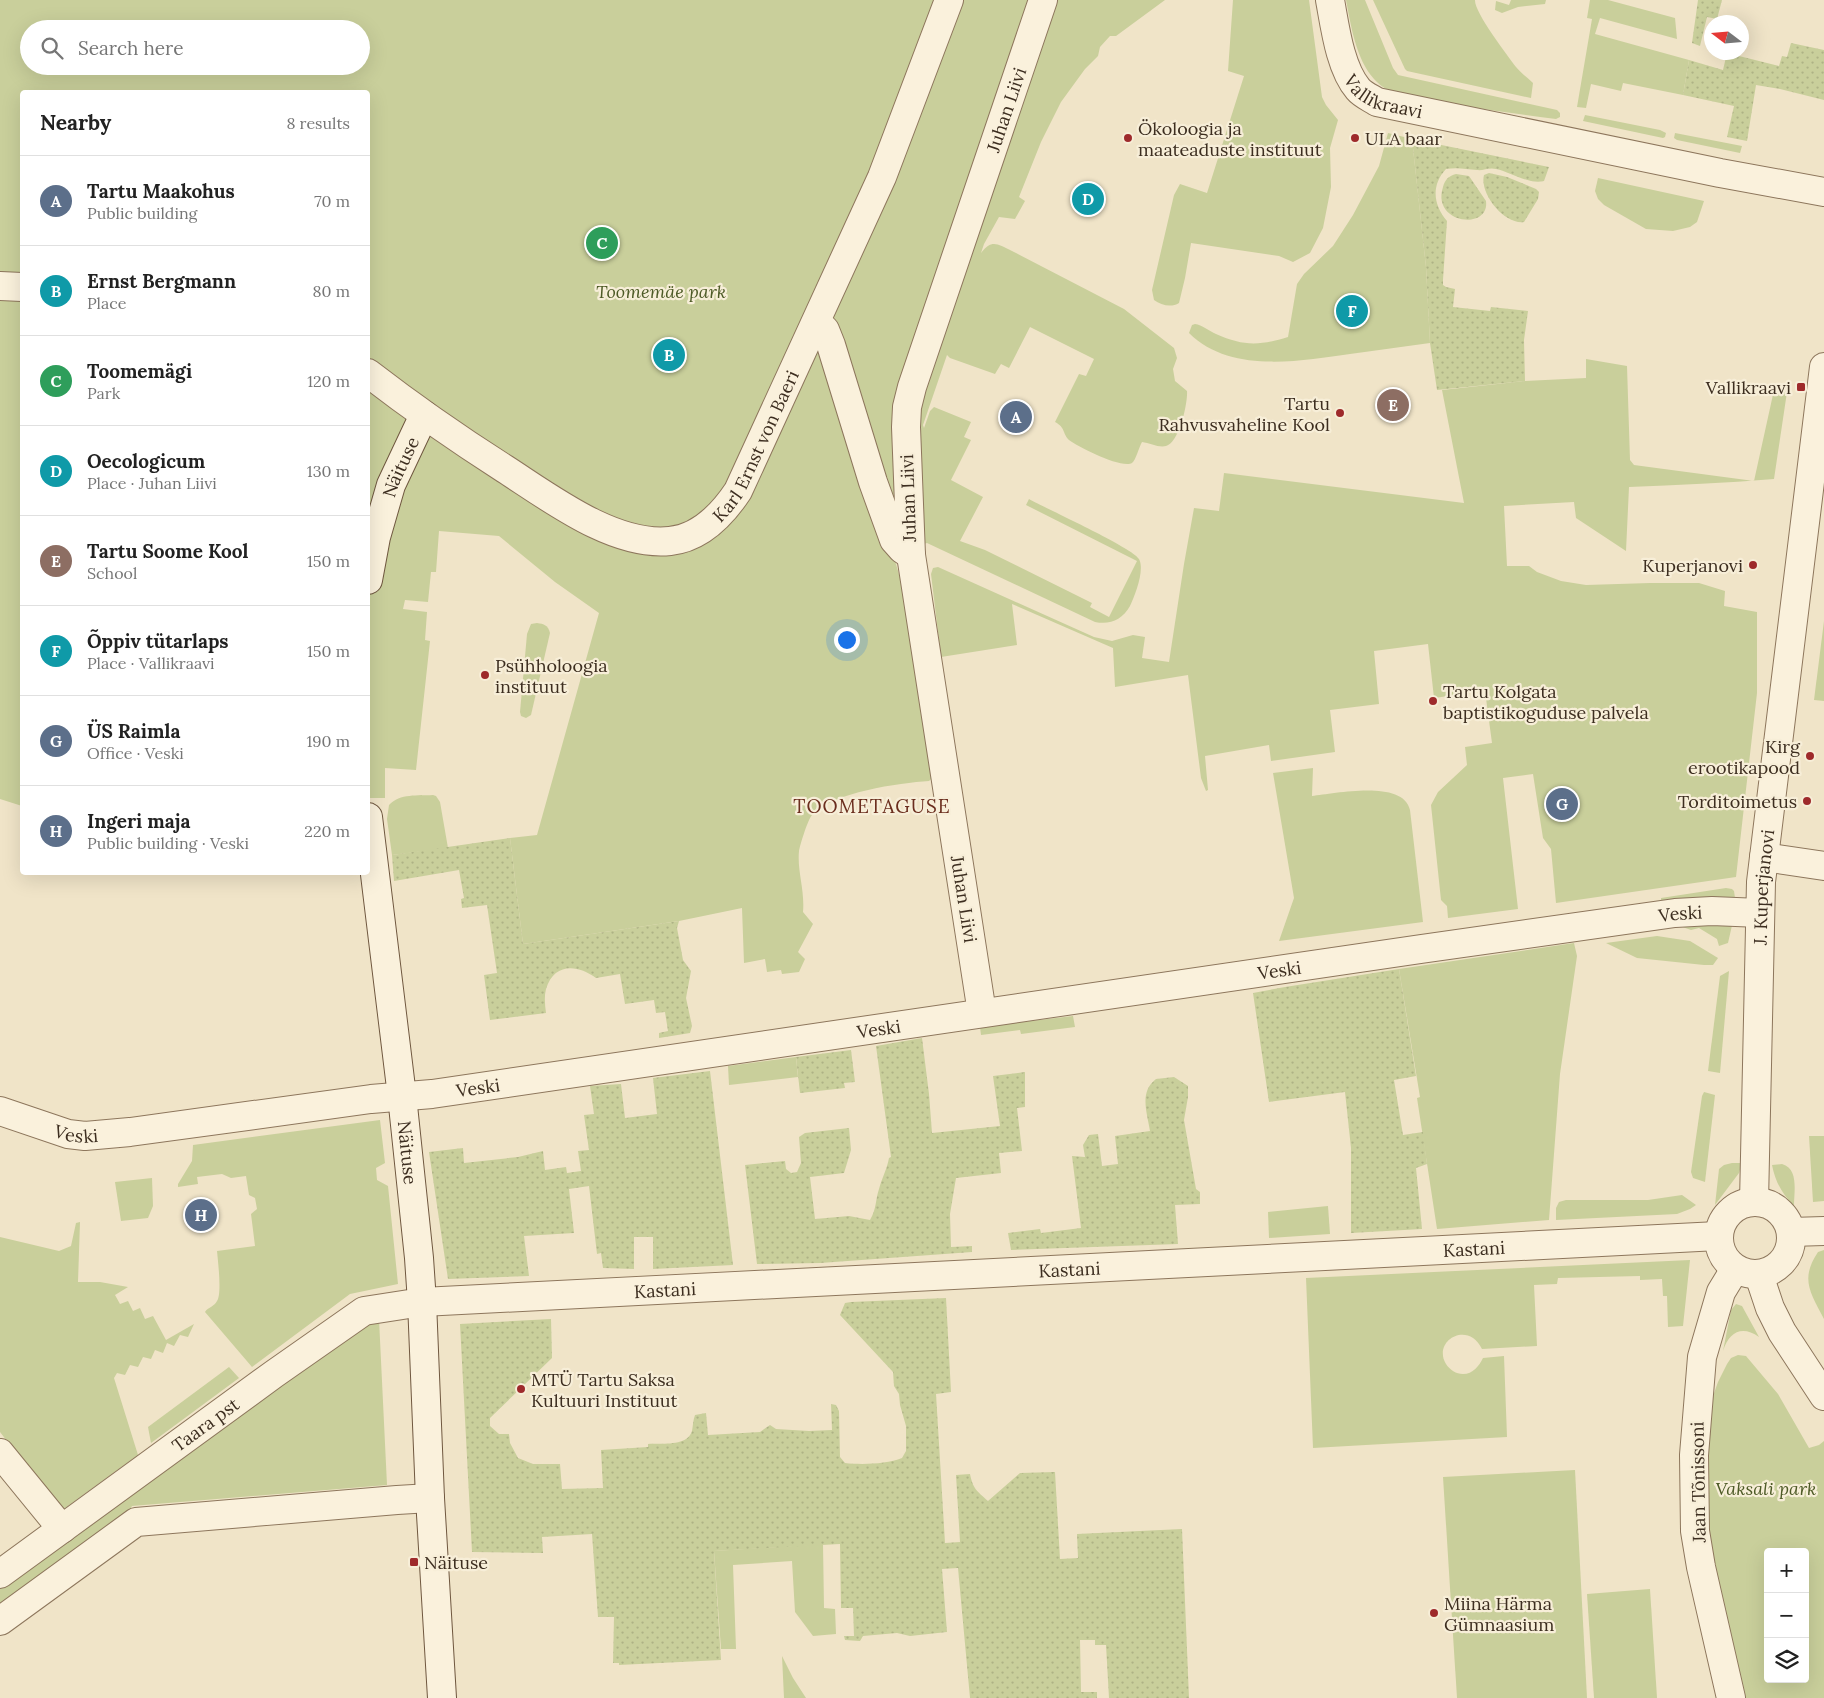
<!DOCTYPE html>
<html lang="en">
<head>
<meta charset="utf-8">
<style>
	body { margin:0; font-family:Lora,serif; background:#f2f2f2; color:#222 }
	.controls { position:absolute; right:15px; bottom:15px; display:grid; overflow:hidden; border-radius:5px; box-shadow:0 5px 20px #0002 }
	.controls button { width:45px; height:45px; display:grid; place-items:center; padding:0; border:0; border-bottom:1px solid #e0e0e0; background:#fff; color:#222; font:25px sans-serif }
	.compass { position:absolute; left:1704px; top:15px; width:45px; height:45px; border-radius:50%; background:#fff; box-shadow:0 5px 20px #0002; rotate:286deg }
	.you { position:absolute; left:846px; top:639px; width:18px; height:18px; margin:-12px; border:4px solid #fff; border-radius:50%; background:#1a73e8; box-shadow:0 0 0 8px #1a73e833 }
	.badge { display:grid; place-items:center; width:32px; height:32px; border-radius:50%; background:#d93025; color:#fff; font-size:16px; font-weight:700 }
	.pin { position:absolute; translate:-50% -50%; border:2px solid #fff; box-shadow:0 1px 5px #0006 }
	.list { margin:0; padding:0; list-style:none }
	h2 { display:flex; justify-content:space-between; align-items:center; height:65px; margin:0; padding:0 20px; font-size:21px }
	h2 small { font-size:16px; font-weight:400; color:#767676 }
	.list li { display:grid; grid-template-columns:32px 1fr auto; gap:15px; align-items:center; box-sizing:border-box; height:90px; padding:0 20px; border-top:1px solid #e0e0e0 }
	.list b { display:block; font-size:19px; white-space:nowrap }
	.list p { margin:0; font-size:16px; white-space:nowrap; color:#767676 }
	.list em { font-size:16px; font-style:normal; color:#767676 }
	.icon { flex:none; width:28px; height:28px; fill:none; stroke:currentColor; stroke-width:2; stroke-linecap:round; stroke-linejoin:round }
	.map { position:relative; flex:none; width:1824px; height:1698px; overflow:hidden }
	.search { position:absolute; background:#fff; box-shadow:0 5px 20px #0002; left:20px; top:20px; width:350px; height:55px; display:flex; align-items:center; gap:12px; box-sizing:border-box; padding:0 18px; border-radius:28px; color:#767676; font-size:19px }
	.panel { position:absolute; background:#fff; box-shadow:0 5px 20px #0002; left:20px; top:90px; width:350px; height:785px; border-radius:5px }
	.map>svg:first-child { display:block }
	.green { fill:#c9cf9b; fill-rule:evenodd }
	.garden { fill:url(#garden-dots) }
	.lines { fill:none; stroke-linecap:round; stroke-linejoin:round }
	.street-casing { stroke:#8d765c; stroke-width:30 }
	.secondary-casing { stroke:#6f573f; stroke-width:30 }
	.street { stroke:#faf1dc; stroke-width:28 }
	.secondary { stroke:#faf1dc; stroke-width:28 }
	.poi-dot { fill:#9e2a2b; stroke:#f7eed8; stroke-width:2 }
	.labels { text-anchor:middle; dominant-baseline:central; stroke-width:4.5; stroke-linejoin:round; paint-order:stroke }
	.street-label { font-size:18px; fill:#3d2e20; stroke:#f7eed8 }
	.poi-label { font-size:18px; fill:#3d2e20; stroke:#f7eed8; text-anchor:start }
	.park-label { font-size:18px; font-style:italic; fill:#4d5a26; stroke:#f7eed8 }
	.neighbourhood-label { font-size:19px; letter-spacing:1px; fill:#6b2e1e; stroke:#f7eed8 }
</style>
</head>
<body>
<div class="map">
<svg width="1824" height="1698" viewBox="0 0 1824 1698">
	<defs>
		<pattern id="garden-dots" width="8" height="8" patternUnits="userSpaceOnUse" patternTransform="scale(1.25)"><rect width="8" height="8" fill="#c9cf9b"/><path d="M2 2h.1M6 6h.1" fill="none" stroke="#aeb285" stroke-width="1.8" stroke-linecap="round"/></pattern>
	</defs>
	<rect width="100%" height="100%" fill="#f0e4c8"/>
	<!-- green -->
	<g class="green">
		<path d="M0 0H1165L1116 36H1110L1100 47 1098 56 1085 69 1061 102 1041 142 1019 197 1025 201 1015 219 999 217 984 244 981 253C992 239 997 244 1012 251L1124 309 1174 348 1177 358 1173 369 1175 381 1187 391C1188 403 1179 443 1166 446 1159 448 1150 443 1142 442 1139 447 1136 460 1132 463 1122 469 1078 447 1069 440 1062 433 1066 428 1055 422L1079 374 1086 376 1094 359 1030 327 1009 368 1001 364 995 374 950 358 947 355 923 425 924 428 930 411 934 407 971 422 964 437 971 440 951 480 983 497 960 541 985 550 1092 603 1090 607 1109 617 1137 561 1026 505 1029 499C1045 508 1133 548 1139 559 1145 570 1135 595 1130 606 1122 620 1110 625 1095 622L927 543 893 554 909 608 932 778 929 781C899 783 833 792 812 815 808 819 800 845 799 851 797 871 805 890 803 912L813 924 798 952 805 959 799 972 782 974 781 970 767 972 765 959 744 963 742 908 679 921 523 944 510 838 537 835 599 613 555 582 499 536 439 531 436 572H431L428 602 405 600 403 609 427 612 425 640 430 641 416 770 385 768V798H368V92H22V806L0 799ZM29 29H361V66H29Z"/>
		<path d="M1233 0H1309L1322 97 1326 105 1338 120 1330 148 1331 187 1323 228 1310 253 1293 262 1279 256 1191 243 1185 278 1179 303C1171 308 1161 305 1154 300L1152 290 1174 195 1180 184 1207 193 1244 76 1228 71Z"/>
		<path d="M1346 0H1365L1393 68 1398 75 1557 110 1560 113V117L1556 119C1523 115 1490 110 1457 105 1438 102 1418 101 1400 95 1390 92 1381 87 1374 79 1356 59 1351 26 1346 0Z"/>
		<path d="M1373 0H1475C1474 12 1507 55 1516 67 1521 73 1528 78 1533 83L1531 98 1407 71 1405 69Z"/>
		<path d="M1511 0H1546L1545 4 1518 7 1502 13 1495 10 1496 1 1509 5Z"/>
		<path d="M1590 0H1608L1675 18 1677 39 1600 18 1595 34 1689 60 1683 95 1623 83 1621 91 1591 84 1586 108 1577 107 1592 19 1587 18Z"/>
		<path d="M1585 115 1660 130 1666 133 1665 137 1663 138 1583 121Z"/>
		<path d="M1388 133 1412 139 1426 267 1430 343C1403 347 1377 350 1350 354 1300 361 1230 374 1189 333L1192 325 1195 324C1202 325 1209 331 1216 334 1243 346 1259 346 1288 337L1297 284 1304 274 1333 246 1353 215 1379 166Z"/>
		<path d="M1675 133 1742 146 1740 153 1677 140 1674 138Z"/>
		<path d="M1598 178 1704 201 1697 222 1690 227 1673 231 1646 229 1604 205 1598 199 1595 191Z"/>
		<path d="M1586 359 1627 366 1630 460 1634 465 1754 481 1774 390 1787 392 1774 479C1726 483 1677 485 1629 487L1626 551 1576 518 1574 502 1504 506 1507 566H1529L1537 572 1561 581 1586 585 1650 583H1699L1725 591 1724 606 1757 612V693L1736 877 1556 903 1551 849 1543 838 1533 774 1503 778 1518 909 1448 918 1447 906 1441 900 1431 805 1438 792 1467 765 1465 747 1492 743 1485 691 1434 698 1428 644 1374 651 1379 704 1330 710 1335 752 1271 761 1269 745 1205 756 1208 790 1206 791 1201 778 1188 675 1115 687 1113 648 1012 604 1017 645 941 657 931 574 933 568 938 567 1094 637 1112 641 1133 635 1145 637 1142 658 1169 662 1184 564 1194 508 1219 511 1224 473 1464 503 1442 390 1525 381 1586 378Z"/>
		<path d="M1824 621V701L1814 700Z"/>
		<path d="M537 623C544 624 548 625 550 633L531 715 526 718 521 716 520 712 527 634 531 624Z"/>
		<path d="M1313 768 1312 796C1334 794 1403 779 1410 810L1423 922 1279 941 1294 898 1273 773Z"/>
		<path d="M433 795 436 796 440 802 448 848 392 855 387 819 389 805C400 793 418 796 433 795Z"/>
		<path d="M1726 888 1732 889 1734 891 1735 898 1710 897 1661 901V898Z"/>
		<path d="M1733 921 1728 943 1719 946 1717 939 1699 928 1691 930 1677 925Z"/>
		<path d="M1657 936 1690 941 1718 958 1713 965H1704L1637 958 1606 943Z"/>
		<path d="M1574 943 1577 956 1560 1074 1549 1220 1437 1229 1417 1098 1420 1097 1399 969Z"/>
		<path d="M1729 971 1720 1073 1708 1071 1720 976Z"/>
		<path d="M1073 1016 1075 1027 1021 1034 1020 1030 981 1035 980 1027Z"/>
		<path d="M796 1057 798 1077 729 1085 728 1066Z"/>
		<path d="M1704 1092 1715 1095 1705 1182 1693 1178 1691 1172 1702 1096Z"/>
		<path d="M380 1120 385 1163 376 1168 377 1180 388 1186 398 1284 350 1294 252 1367 205 1312C208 1307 214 1307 217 1301 222 1294 218 1261 217 1251L255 1246 251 1214 257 1209 255 1198 249 1195 246 1176 231 1178 222 1174 197 1177 198 1184 178 1187V1184L192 1161 193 1145Z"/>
		<path d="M1809 1136H1824V1201L1813 1202Z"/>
		<path d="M1732 1163H1742L1739 1173 1715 1205 1719 1169 1724 1165Z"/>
		<path d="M1782 1164C1799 1169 1794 1191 1794 1206 1782 1194 1775 1181 1772 1165Z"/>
		<path d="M152 1178 153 1206 148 1218 121 1221 115 1182Z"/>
		<path d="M1682 1195 1696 1205 1690 1209 1677 1214 1556 1220V1208L1559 1202 1566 1200H1648Z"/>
		<path d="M1328 1206 1330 1234 1269 1238 1268 1212Z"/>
		<path d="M80 1222 78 1282H100L128 1287 115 1295 120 1304 128 1301 133 1311 140 1308 145 1319 153 1316 166 1340 194 1324 188 1337 180 1335 174 1346 167 1343 163 1353 155 1350 151 1359 143 1357 138 1367 130 1365 125 1375 117 1373 114 1378 138 1455 61 1511 0 1432V1237L59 1251 71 1246 76 1223Z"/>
		<path d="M1824 1250V1319C1810 1292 1800 1279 1818 1252Z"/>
		<path d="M1690 1260 1683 1326 1668 1327 1667 1296H1663L1662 1279 1640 1280V1276L1558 1278 1557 1284 1534 1285 1537 1346 1482 1349C1468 1320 1432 1341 1446 1364 1450 1370 1456 1374 1463 1374 1473 1374 1479 1366 1483 1358L1504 1356 1507 1437 1313 1448 1306 1278Z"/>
		<path d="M1736 1304 1742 1306 1759 1337C1742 1325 1729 1332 1723 1351L1731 1310Z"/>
		<path d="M379 1319 387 1485 132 1506 129 1512 0 1611V1585L354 1328Z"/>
		<path d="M1738 1355 1746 1356 1778 1394 1809 1448 1819 1445 1824 1441V1698H1745L1710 1554 1708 1498 1707 1448 1709 1407 1718 1382 1727 1364 1731 1358ZM1768 1552H1805V1679H1768Z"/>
		<path d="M229 1367 239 1378 151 1443 148 1427Z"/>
		<path d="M1575 1470 1587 1698H1457L1443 1477Z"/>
		<path d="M823 1544 824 1608 835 1609 836 1634 813 1636 795 1612 792 1561 733 1565 736 1649H721L714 1551Z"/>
		<path d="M1650 1589 1657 1698H1594L1587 1594Z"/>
		<path d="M782 1656 793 1678 806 1698H784Z"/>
	</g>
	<!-- garden -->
	<g class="garden">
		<path d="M1698 0H1722L1717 19 1707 17 1700 46 1692 43Z"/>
		<path d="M1791 43 1824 50V100L1780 89 1756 85 1747 141 1727 137 1734 106 1683 95 1689 60 1723 70 1727 53 1779 66 1782 56 1787 57Z"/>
		<path d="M1412 139 1549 167 1544 181C1529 185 1511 172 1496 169 1489 167 1483 171 1477 170 1466 169 1457 167 1446 169 1431 185 1433 205 1447 221L1443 280V285L1446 287 1455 289 1453 307 1490 311 1491 307 1528 311 1524 340 1525 381 1437 390 1430 343 1426 267Z"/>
		<path d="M1489 173 1507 177 1536 189 1539 192 1538 199 1524 222C1504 225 1479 193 1484 175Z"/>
		<path d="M1456 174 1469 176 1486 201C1490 231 1431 224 1443 187 1445 179 1449 176 1456 174Z"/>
		<path d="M510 838 523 944 679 921 677 928 683 960 691 971 686 998 692 1026 690 1033 659 1038V1033L668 1031 665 1012 656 1013 654 1000 625 1004 620 974 596 978C577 964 554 963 546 989 544 997 545 1005 546 1013L490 1020 484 975 497 973 487 905 462 908 461 899 464 898 459 870 394 881 392 855Z"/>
		<path d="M1399 969 1416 1076 1394 1080 1403 1135 1423 1132 1427 1164 1416 1168 1422 1229 1351 1233V1148L1345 1092 1269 1102 1253 993 1285 987Z"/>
		<path d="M922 1038 929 1094 932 1133 1000 1126 993 1076 1025 1072V1107L1017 1108 1022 1151 999 1153 1001 1173 956 1178 950 1214 951 1247 972 1246V1252L820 1263 757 1264 745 1165 785 1161 786 1169 791 1173 797 1172 801 1163 799 1137 805 1133 849 1128 851 1150 844 1173 810 1177 815 1219 849 1216 870 1220C877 1208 875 1201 879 1189 882 1178 887 1169 889 1158L891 1157 876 1046Z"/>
		<path d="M851 1050 855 1082 844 1083 845 1088 800 1093 796 1057Z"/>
		<path d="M710 1071 733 1265 653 1269V1237H634V1269L603 1268 601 1253 597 1254 589 1186 569 1189 574 1233 524 1236 529 1276 448 1279 429 1152 463 1148 464 1163 518 1157 543 1151 545 1170 566 1167 567 1173 581 1171 578 1151 589 1150 584 1115 594 1114 590 1086 621 1084 625 1118 657 1114 653 1078Z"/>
		<path d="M1174 1077 1188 1086V1097L1184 1120 1196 1189 1200 1192V1204L1175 1205 1178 1244 1011 1250 1008 1233 1040 1229 1041 1233 1081 1228 1072 1156 1085 1157 1083 1145 1089 1135 1098 1134 1102 1166 1118 1164 1115 1136 1150 1131C1147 1112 1139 1092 1156 1079Z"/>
		<path d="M946 1298 951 1392 936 1394 945 1543 960 1542 956 1475 970 1474C973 1489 977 1491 988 1501L1020 1473 1055 1472 1060 1559 1078 1558 1077 1534 1182 1529 1189 1698H1109L1106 1645H1095V1640H1080L1081 1692H1097V1698H970L958 1568 942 1569 947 1632 910 1636 897 1633 863 1636 860 1641 845 1640 844 1636H854L853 1608H841L840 1544 714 1551 721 1660 619 1665V1663H613L614 1617H598L592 1534 542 1537 543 1553 472 1552 460 1324 551 1319 552 1358 490 1418V1426L499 1434H509L510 1443 518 1458 533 1464H560L562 1489 603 1488 601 1450 648 1447V1444C661 1443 687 1447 692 1431 693 1426 693 1420 695 1415L706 1413 708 1435 760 1432 770 1425 776 1429 809 1431 832 1430 831 1404 836 1405 839 1411 840 1457 845 1463C862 1465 887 1464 902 1458L906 1451V1426L900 1405 899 1394 894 1386 893 1372 840 1315 845 1303 851 1302Z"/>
	</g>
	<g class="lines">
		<defs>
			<g id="street">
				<path id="s1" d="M1330 0C1335 27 1340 68 1358 89 1363 95 1371 98 1377 102L1720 173 1824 192"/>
				<path d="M0 286 22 287"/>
				<path d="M817 322 825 330 831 345 873 482 894 540 902 549 911 555"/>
				<path id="s2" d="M368 373C412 407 458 439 505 469 550 498 614 547 670 541 700 538 722 515 738 491L882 177 949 0"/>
				<path d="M1764 857 1824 866"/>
				<path id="s3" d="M982 1013 911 555 906 427 907 407 912 387 1043 0"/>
				<path id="s4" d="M0 1111 68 1134 85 1136 130 1132 371 1099 432 1094 1421 949 1675 913 1712 911 1760 913"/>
				<circle cx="1755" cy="1238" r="36"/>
				<path id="s5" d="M1754 1202 1761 882 1824 367"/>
				<path d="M1791 1232 1824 1231"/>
				<path d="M1759 1275 1770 1308 1782 1332 1824 1396"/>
				<path d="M0 1453 62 1529"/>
				<path id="s6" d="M0 1574 274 1374 364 1311 422 1302 1718 1236"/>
				<path d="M0 1621 136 1522 397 1500 430 1498"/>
				<path d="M1731 1698 1701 1567 1695 1531 1694 1455 1702 1357 1721 1292 1735 1269"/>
			</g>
			<g id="secondary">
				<path id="s7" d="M368 580 376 537 391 485 424 415"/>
				<path id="s8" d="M368 817 402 1096 419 1258 422 1302 430 1498 442 1698"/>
			</g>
		</defs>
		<!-- street casing -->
		<use href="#street" class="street-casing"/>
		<!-- secondary casing -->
		<use href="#secondary" class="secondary-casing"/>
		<!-- street -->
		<use href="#street" class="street"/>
		<!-- secondary -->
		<use href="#secondary" class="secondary"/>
	</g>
	<!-- markers -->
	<g class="poi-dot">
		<circle cx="1128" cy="138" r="5"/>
		<circle cx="1355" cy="138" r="5"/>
		<rect x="1796" y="382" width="10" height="10" rx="2.5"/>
		<circle cx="1340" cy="413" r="5"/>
		<circle cx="1753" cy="565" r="5"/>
		<circle cx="485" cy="675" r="5"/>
		<circle cx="1433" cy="701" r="5"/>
		<circle cx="1810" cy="756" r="5"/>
		<circle cx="1807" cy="801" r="5"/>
		<circle cx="521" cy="1389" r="5"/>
		<rect x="409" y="1557" width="10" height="10" rx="2.5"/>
		<circle cx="1434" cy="1613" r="5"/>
	</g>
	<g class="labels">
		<!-- street labels -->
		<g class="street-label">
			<text stroke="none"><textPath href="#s1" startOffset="121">Vallikraavi</textPath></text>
			<text stroke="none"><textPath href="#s3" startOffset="925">Juhan Liivi</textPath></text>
			<text stroke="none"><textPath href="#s2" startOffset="486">Karl Ernst von Baeri</textPath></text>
			<text stroke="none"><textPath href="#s7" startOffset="118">Näituse</textPath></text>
			<text transform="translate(908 498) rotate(-92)">Juhan Liivi</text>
			<text stroke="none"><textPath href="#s5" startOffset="315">J. Kuperjanovi</textPath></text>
			<text transform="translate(964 899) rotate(81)">Juhan Liivi</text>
			<text stroke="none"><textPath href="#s4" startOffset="1700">Veski</textPath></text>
			<text stroke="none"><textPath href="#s4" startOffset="1295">Veski</textPath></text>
			<text stroke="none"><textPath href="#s4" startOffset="890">Veski</textPath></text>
			<text stroke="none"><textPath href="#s4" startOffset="485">Veski</textPath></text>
			<text stroke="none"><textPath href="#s4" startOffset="80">Veski</textPath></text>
			<text stroke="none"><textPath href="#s8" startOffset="338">Näituse</textPath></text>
			<text stroke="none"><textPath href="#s6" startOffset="1561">Kastani</textPath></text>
			<text stroke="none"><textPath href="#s6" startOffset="1156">Kastani</textPath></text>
			<text stroke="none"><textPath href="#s6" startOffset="751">Kastani</textPath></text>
			<text stroke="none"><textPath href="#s6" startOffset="254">Taara pst</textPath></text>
			<text transform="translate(1698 1482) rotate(-91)">Jaan Tõnissoni</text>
		</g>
		<!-- poi labels -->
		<g class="poi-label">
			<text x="1138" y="128">Ökoloogia ja<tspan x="1138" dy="21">maateaduste instituut</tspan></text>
			<text x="1365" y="138">ULA baar</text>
			<text x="1791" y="387" text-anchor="end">Vallikraavi</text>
			<text x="1330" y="403" text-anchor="end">Tartu<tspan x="1330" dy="21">Rahvusvaheline Kool</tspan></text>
			<text x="1743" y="565" text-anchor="end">Kuperjanovi</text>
			<text x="495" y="665">Psühholoogia<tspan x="495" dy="21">instituut</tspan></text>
			<text x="1443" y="691">Tartu Kolgata<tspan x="1443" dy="21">baptistikoguduse palvela</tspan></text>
			<text x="1800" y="746" text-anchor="end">Kirg<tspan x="1800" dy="21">erootikapood</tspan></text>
			<text x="1797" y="801" text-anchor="end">Torditoimetus</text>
			<text x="531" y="1379">MTÜ Tartu Saksa<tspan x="531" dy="21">Kultuuri Instituut</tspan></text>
			<text x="424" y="1562">Näituse</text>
			<text x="1444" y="1603">Miina Härma<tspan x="1444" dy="21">Gümnaasium</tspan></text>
		</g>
		<!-- park labels -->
		<g class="park-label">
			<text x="661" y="291">Toomemäe park</text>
			<text x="1766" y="1488">Vaksali park</text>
		</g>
		<!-- neighbourhood labels -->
		<g class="neighbourhood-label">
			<text x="872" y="806">TOOMETAGUSE</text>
		</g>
	</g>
</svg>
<div class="controls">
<button>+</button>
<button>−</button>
<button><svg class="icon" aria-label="layers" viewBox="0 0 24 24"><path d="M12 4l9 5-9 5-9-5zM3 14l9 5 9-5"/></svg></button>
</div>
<svg class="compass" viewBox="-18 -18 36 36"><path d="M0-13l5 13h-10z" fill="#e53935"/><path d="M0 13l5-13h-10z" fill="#767676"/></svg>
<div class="you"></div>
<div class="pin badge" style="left:1016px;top:417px;background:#5c6f8a">A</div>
<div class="pin badge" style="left:669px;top:355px;background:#0f9aa8">B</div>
<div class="pin badge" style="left:602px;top:243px;background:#2e9e5b">C</div>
<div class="pin badge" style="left:1088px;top:199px;background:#0f9aa8">D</div>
<div class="pin badge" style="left:1393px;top:405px;background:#8d6e63">E</div>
<div class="pin badge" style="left:1352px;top:311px;background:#0f9aa8">F</div>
<div class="pin badge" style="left:1562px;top:804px;background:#5c6f8a">G</div>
<div class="pin badge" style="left:201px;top:1215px;background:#5c6f8a">H</div>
<div class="search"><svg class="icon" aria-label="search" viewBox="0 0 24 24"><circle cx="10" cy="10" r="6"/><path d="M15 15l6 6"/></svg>Search here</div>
<section class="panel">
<h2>Nearby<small>8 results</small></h2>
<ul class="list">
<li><span class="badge" style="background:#5c6f8a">A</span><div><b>Tartu Maakohus</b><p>Public building</p></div><em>70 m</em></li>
<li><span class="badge" style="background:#0f9aa8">B</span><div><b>Ernst Bergmann</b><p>Place</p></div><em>80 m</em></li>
<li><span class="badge" style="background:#2e9e5b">C</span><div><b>Toomemägi</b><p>Park</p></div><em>120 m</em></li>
<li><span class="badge" style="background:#0f9aa8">D</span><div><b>Oecologicum</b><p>Place · Juhan Liivi</p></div><em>130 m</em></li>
<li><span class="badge" style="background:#8d6e63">E</span><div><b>Tartu Soome Kool</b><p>School</p></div><em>150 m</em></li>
<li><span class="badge" style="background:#0f9aa8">F</span><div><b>Õppiv tütarlaps</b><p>Place · Vallikraavi</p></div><em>150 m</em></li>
<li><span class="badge" style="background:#5c6f8a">G</span><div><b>ÜS Raimla</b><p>Office · Veski</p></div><em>190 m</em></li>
<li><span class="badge" style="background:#5c6f8a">H</span><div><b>Ingeri maja</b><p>Public building · Veski</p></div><em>220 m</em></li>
</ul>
</section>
</div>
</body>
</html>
